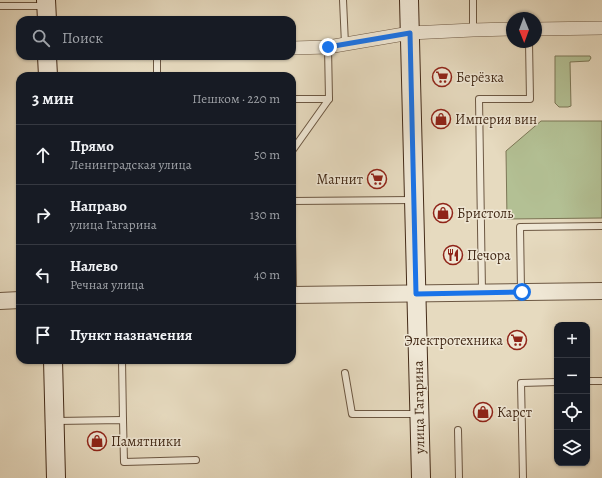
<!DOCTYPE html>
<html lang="ru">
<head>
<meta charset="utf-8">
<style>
	body { margin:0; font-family:Alegreya,serif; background:#20242c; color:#f1f3f6 }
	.controls { position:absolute; right:12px; bottom:12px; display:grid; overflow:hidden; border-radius:8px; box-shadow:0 1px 3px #0004 }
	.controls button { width:36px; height:36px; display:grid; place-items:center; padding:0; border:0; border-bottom:1px solid #363941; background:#171b24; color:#f1f3f6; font:20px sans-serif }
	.compass { position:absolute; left:506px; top:12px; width:36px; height:36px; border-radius:50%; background:#171b24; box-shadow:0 1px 3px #0004; rotate:179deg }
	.stop { position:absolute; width:12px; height:12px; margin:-9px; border:3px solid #1a73e8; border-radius:50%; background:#fff }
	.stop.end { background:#1a73e8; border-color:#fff; box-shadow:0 1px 4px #0008 }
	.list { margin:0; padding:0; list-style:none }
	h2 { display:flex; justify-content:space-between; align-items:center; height:52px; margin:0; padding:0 16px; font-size:17px }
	h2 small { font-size:13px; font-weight:400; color:#9ea1a6 }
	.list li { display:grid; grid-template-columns:26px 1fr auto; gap:12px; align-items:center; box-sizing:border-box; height:60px; padding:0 16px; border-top:1px solid #363941 }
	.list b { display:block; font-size:15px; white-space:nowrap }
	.list p { margin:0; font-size:13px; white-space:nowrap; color:#9ea1a6 }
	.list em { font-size:13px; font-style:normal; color:#9ea1a6 }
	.icon { flex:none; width:22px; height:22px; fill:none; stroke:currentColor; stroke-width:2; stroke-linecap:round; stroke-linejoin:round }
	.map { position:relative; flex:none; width:602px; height:478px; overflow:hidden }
	.search { position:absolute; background:#171b24; box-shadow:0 1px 3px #0004; left:16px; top:16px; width:280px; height:44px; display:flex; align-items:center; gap:10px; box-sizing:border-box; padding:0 14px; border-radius:12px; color:#9ea1a6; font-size:15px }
	.panel { position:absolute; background:#171b24; box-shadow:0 1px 3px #0004; left:16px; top:72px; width:280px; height:292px; border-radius:12px }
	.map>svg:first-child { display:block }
	.green { fill:#b3c094; stroke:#7c7656 }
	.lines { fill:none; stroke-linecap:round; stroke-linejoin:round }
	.service-casing { stroke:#6c5742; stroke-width:8 }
	.minor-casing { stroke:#6c5742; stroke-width:14 }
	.tertiary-casing { stroke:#6c5742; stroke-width:18 }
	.secondary-casing { stroke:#442b18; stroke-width:20 }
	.service { stroke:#efe7d5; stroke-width:6 }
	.minor { stroke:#efe7d5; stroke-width:13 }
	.tertiary { stroke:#efe7d5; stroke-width:16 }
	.secondary { stroke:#efe7d5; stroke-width:18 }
	.route { stroke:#1a73e8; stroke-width:5 }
	.labels { text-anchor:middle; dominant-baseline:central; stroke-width:3; stroke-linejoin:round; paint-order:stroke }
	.poi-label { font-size:14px; fill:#442b18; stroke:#efe7d5; text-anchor:start }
	.street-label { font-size:14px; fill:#442b18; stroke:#efe7d5 }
</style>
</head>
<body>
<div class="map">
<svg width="602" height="478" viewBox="0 0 602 478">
	<rect width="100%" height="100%" fill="#e6dabf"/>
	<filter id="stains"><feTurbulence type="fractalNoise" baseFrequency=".005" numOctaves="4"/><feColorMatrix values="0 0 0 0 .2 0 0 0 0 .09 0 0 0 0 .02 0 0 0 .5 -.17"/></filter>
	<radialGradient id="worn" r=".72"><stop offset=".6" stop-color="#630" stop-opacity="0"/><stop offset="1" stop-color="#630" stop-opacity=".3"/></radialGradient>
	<!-- green -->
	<g class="green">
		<path d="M555 56H590L591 58 589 61 570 62 571 106 568 107H559L555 103Z"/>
		<path d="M541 121H602V218L507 219 506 151Z"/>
	</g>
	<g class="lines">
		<defs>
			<g id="service">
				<path d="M343 0 345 44"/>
				<path d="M473 0V30"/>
				<path d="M0 6H45"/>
				<path d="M157 56V76"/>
				<path d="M292 99H329"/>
				<path d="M292 151 329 99 328 47"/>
				<path d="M292 201 413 200"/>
				<path d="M292 236 293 294"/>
				<path d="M521 290 520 227 602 226"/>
				<path d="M482 291 479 99H530L529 42"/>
				<path d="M122 360 123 420"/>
				<path d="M345 373 352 414H418"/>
				<path d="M587 381H602"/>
				<path d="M56 421 123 420 124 462 196 460"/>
				<path d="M458 430 459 478"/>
				<path d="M523 478 521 383 557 382"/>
			</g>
			<g id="minor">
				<path d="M536 29 602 28"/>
				<path d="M292 48 328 47 410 33 473 30 512 29"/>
			</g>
			<g id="tertiary">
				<path d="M292 295 602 291"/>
				<path d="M0 301 20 300"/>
			</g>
			<g id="secondary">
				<path d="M46 0 47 20"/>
				<path d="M409 0 421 478"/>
				<path d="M47 56 48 76"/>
				<path d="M53 360 56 478"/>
			</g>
		</defs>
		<!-- service casing -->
		<use href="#service" class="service-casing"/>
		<!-- minor casing -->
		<use href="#minor" class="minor-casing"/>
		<!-- tertiary casing -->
		<use href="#tertiary" class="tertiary-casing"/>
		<!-- secondary casing -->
		<use href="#secondary" class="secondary-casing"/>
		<!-- service -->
		<use href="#service" class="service"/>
		<!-- minor -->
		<use href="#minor" class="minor"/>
		<!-- tertiary -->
		<use href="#tertiary" class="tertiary"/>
		<!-- secondary -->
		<use href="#secondary" class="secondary"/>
	</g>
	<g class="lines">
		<!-- route -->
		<path class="route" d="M328 47 410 33 416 294 522 292"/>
	</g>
	<!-- icons -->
	<defs>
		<symbol id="supermarket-ring" viewBox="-11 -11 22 22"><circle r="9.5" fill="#efe7d5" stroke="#8f2418" stroke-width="1.5"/><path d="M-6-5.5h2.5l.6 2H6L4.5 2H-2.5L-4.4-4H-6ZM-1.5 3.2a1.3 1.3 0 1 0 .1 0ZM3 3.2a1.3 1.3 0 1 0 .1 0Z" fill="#8f2418"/></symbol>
		<symbol id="shop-ring" viewBox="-11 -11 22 22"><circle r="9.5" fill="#efe7d5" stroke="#8f2418" stroke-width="1.5"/><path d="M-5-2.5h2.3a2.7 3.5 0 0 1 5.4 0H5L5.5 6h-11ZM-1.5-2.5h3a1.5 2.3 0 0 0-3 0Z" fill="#8f2418"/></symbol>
		<symbol id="restaurant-ring" viewBox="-11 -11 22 22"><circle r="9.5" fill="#efe7d5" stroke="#8f2418" stroke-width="1.5"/><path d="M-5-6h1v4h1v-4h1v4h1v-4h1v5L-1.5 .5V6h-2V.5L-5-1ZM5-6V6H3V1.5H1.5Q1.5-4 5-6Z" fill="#8f2418"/></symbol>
	</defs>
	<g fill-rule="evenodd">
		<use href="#supermarket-ring" x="431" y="66" width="22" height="22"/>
		<use href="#shop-ring" x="430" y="108" width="22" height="22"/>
		<use href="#supermarket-ring" x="366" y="168" width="22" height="22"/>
		<use href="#shop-ring" x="432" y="202" width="22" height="22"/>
		<use href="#restaurant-ring" x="442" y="244" width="22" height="22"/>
		<use href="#supermarket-ring" x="506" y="329" width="22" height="22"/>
		<use href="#shop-ring" x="472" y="401" width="22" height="22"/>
		<use href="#shop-ring" x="86" y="430" width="22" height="22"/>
	</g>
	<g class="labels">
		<!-- poi labels -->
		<g class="poi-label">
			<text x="456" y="77">Берёзка</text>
			<text x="455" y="119">Империя вин</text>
			<text x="363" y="179" text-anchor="end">Магнит</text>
			<text x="457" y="213">Бристоль</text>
			<text x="467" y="255">Печора</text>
			<text x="503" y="340" text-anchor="end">Электротехника</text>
			<text x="497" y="412">Карст</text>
			<text x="111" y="441">Памятники</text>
		</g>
		<!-- street labels -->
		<g class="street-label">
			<text transform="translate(419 407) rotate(-91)">улица Гагарина</text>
		</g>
	</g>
	<rect width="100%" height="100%" filter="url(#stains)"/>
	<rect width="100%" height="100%" fill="url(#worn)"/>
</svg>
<div class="controls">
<button>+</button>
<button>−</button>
<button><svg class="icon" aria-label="locate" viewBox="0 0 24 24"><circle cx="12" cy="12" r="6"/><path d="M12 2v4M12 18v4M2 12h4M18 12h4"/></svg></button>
<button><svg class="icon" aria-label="layers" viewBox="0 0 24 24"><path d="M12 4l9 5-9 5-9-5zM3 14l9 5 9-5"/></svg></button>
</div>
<svg class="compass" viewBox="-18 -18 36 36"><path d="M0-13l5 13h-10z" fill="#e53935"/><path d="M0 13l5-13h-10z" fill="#9ea1a6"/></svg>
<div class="stop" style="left:522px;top:292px"></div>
<div class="stop end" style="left:328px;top:47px"></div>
<div class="search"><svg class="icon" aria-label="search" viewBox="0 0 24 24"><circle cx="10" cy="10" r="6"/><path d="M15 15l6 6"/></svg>Поиск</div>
<section class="panel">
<h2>3 мин<small>Пешком · 220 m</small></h2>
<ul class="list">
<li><svg class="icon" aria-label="ahead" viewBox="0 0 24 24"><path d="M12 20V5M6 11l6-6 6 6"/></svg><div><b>Прямо</b><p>Ленинградская улица</p></div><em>50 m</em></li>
<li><svg class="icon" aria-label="right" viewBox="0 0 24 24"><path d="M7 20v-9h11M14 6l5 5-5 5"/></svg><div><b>Направо</b><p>улица Гагарина</p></div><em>130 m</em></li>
<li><svg class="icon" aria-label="left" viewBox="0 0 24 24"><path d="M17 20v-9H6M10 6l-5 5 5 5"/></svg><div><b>Налево</b><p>Речная улица</p></div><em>40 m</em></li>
<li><svg class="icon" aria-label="arrive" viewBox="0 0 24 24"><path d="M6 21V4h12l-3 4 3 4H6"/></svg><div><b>Пункт назначения</b></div></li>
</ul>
</section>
</div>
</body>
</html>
